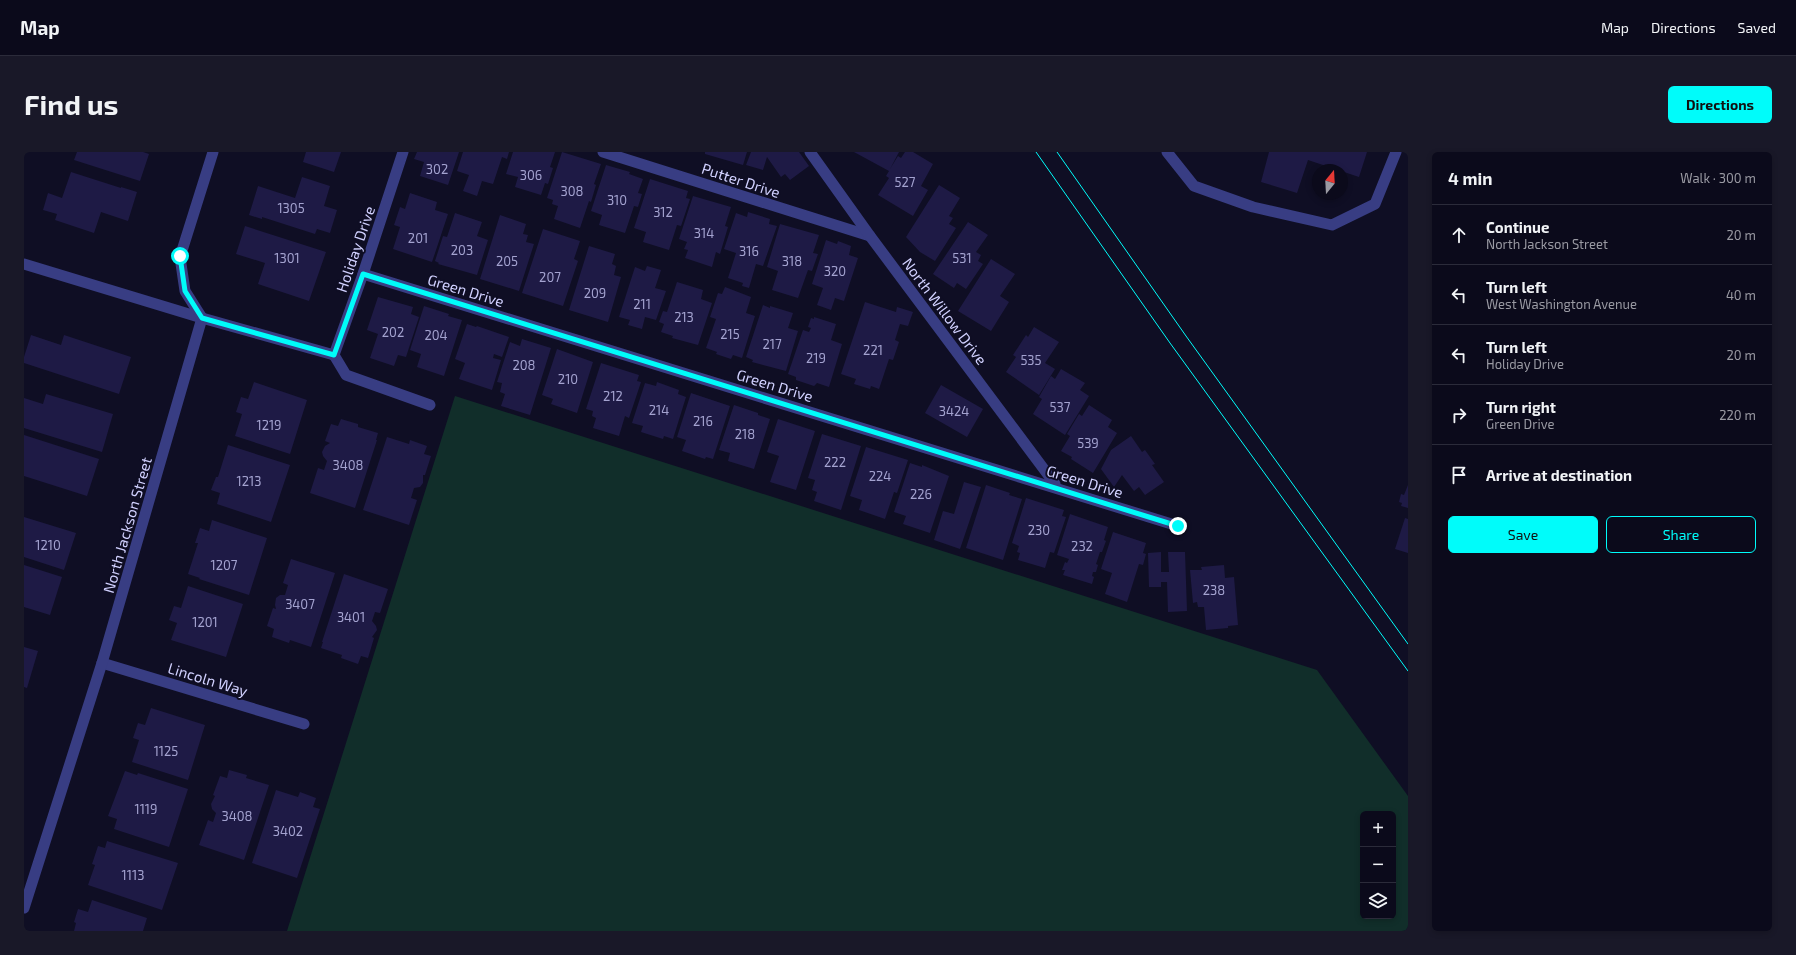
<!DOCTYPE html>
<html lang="en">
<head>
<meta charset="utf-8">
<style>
	body { margin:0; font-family:"Exo 2",sans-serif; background:#191828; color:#f1f3f6 }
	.controls { position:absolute; right:12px; bottom:12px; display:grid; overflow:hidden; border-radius:6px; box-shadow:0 2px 6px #0003 }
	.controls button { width:36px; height:36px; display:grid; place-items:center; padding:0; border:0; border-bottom:1px solid #2b2b3a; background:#0b0a1b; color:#f1f3f6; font:20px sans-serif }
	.compass { position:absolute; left:1288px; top:12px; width:36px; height:36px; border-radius:50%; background:#0b0a1b; box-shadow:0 2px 6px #0003; rotate:18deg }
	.stop { position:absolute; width:12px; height:12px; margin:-9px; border:3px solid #00fcfa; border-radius:50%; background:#fff }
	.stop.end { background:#00fcfa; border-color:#fff; box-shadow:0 1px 4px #0008 }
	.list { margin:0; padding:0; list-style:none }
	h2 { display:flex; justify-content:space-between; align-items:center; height:52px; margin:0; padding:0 16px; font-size:17px }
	h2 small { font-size:13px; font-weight:400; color:#9a9aa3 }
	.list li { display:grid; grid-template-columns:26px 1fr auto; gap:12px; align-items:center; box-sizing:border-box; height:60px; padding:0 16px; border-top:1px solid #2b2b3a }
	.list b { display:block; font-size:15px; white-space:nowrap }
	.list p { margin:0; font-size:13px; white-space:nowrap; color:#9a9aa3 }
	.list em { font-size:13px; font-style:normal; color:#9a9aa3 }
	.actions { display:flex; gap:8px; padding:12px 16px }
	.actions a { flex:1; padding:9px 0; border:1px solid #00fcfa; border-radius:6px; text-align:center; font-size:14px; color:#00fcfa }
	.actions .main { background:#00fcfa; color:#111 }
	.icon { flex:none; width:22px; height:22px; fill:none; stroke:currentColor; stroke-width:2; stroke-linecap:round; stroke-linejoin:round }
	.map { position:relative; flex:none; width:1384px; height:779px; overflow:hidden; border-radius:6px }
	header { display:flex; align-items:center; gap:24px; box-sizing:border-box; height:56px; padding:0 20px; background:#0b0a1b; border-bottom:1px solid #2b2b3a }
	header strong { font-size:19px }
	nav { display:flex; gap:22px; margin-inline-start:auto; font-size:14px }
	.intro { display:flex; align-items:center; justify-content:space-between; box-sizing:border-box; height:96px; padding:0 24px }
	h1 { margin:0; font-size:28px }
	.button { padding:10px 18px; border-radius:6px; background:#00fcfa; color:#111; font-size:14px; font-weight:700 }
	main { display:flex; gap:24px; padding:0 24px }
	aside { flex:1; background:#0b0a1b; border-radius:6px; box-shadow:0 2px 6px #0003 }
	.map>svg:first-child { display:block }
	.green { fill:#112e2a; fill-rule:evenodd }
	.building { fill:#1e1a45 }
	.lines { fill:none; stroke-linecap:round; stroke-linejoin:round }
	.service { stroke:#383d83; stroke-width:11 }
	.minor { stroke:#383d83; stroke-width:11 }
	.tram { stroke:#00fcfa; stroke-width:1 }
	.route { stroke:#00fcfa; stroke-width:5 }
	.labels { text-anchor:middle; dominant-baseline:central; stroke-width:4; stroke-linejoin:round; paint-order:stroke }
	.number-label { font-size:13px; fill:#a4a3d0 }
	.street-label { font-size:15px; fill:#d1d1ff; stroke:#0f0e24 }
</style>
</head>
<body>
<header>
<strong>Map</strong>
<nav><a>Map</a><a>Directions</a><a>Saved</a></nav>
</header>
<div class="intro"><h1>Find us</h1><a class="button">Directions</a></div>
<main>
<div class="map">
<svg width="1384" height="779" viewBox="0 0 1384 779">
	<rect width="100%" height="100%" fill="#0f0e24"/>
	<!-- green -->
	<path class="green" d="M431 244 1293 518 1384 644V779H263ZM1339 662H1369V764H1339Z"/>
	<!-- building -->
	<g class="building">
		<path d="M53 0H119L125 2 116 29 50 8Z"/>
		<path d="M282 0H317L310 20 279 10Z"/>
		<path d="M393 0H435L424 33 396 24 400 10 390 7Z"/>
		<path d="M439 0H485L483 7 478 5 469 32 458 29 453 44 439 39 445 23 433 19Z"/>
		<path d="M489 0H531L526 15 529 16 524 32 521 31 517 43 491 35 494 25 482 22Z"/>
		<path d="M538 0 577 12 570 32 572 33 567 50 565 49 556 76 530 67 534 54 528 52 529 48 523 46Z"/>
		<path d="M681 0H723L719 13 681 2Z"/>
		<path d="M727 0H775L785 14 766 28 761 22 757 25 743 5 739 18 722 13Z"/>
		<path d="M830 0H875L866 17 874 4 877 6 881 0H889L909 12 897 34 904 38 889 64 854 43 865 26 862 24 865 19Z"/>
		<path d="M1245 0H1343L1335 25 1284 8 1273 41 1237 30Z"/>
		<path d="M582 13 606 20 605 22 619 27 614 41 618 42 614 55 610 54 601 81 575 73 578 63 567 59Z"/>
		<path d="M47 20 97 36V35L113 40 104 69 77 60 70 81 31 68 33 62 19 58 24 41 38 46Z"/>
		<path d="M278 25 306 34 300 54 313 58 306 81 293 77 291 82 238 65V67L225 63 234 34 271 46Z"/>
		<path d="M626 27 664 39 662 46 666 47 657 74 653 73 645 98 619 90 622 80 610 76Z"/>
		<path d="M915 33 936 46 925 64 929 66 925 72 932 76 911 109 896 100 882 85Z"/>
		<path d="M386 41 413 50 411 58 424 62 408 110 369 97 376 75 370 73 376 55 381 57Z"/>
		<path d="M669 44 707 55 701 74 704 75 696 102 692 100 688 115 661 106 664 98 660 97 663 90 655 87Z"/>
		<path d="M724 60 746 67 745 72 753 74 739 114 732 112 725 136 718 134 719 131 704 126 712 101 700 97 712 61 723 65Z"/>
		<path d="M431 61 458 70 453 84 464 88 453 123 414 112 415 111 411 109 419 84 423 85Z"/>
		<path d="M476 63 502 72 499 82 504 83 502 90 510 92 495 139 456 127Z"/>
		<path d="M944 70 964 83 952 100 957 103 954 109 959 112 942 137 933 131 930 136 909 122Z"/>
		<path d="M756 72 795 83 789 101 794 102 788 119 784 118 774 146 748 138 754 119 743 115Z"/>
		<path d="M221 74 302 100 285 149 234 132 241 111 212 102Z"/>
		<path d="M519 77 556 89 550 107 554 109 539 154 498 141Z"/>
		<path d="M802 88 813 92 814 89 827 94 825 103 834 106 820 149 811 146 807 158 793 153 799 136 788 132Z"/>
		<path d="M565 94 591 102 588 112 592 114 590 123 597 125 584 170 545 158Z"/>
		<path d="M967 107 991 122 976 144 985 150 967 179 934 159Z"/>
		<path d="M623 114 637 118 631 136 642 139 632 168 621 165 618 177 604 173 606 168 595 165 611 115 621 119Z"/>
		<path d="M653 130 679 138 677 147 688 151 674 193 648 186 649 184 637 180 640 172 635 170 639 159 643 160Z"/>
		<path d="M701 135 727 145 722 161 731 164 718 206 709 203 707 207 692 202 693 200 682 196 692 167 686 165 694 141 698 142Z"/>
		<path d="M354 145 389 155 387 162 395 165 382 205 374 203 370 214 346 206 354 182 343 178Z"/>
		<path d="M841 150 872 160 873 155 889 160 884 174 876 172 871 188 875 190 869 208 865 207 855 237 847 234 846 237 830 232 832 227 817 222Z"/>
		<path d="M739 153 746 156V154L769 161 764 176 774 179 762 219 728 210 729 208 722 205Z"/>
		<path d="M400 154 425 162 424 164 438 168 420 224 393 215 397 202 386 198Z"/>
		<path d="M790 165 812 172 807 188 818 192 805 235 793 231 790 234 772 228V225L764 222 779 178 785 180 787 176 784 175 787 166 790 167Z"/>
		<path d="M443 172 452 175 453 174 485 185 478 205 470 202 469 206 477 208 468 238 435 227 441 211 431 207Z"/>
		<path d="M1010 175 1035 190 1021 211 1031 217 1015 243 982 220 992 205 989 203 1002 183 1004 185Z"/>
		<path d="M7 183 37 193 40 183 107 205 95 242 0 211V205Z"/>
		<path d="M498 187 527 196 506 263 477 254 481 242 476 240 478 231 473 230 486 190 496 194Z"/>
		<path d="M533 197 569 210 553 261 527 252 529 247 518 243Z"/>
		<path d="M577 211 615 223 613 229 617 230 605 266 601 264 595 284 569 276 572 266 568 264 569 259 562 257Z"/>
		<path d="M1037 217 1061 231 1056 238 1065 244 1041 283 1009 262 1018 247 1015 245 1027 224 1031 227Z"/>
		<path d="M230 230 283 248 266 302 211 284 218 262 212 260 217 245 224 247Z"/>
		<path d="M633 230 655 238 654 242 662 245 649 287 640 284 639 287 617 280 619 274 608 271 621 231 632 234Z"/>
		<path d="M917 233 959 257 943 285 901 261Z"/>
		<path d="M667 241 706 254 689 307 682 305 681 307 658 299 662 288 653 285Z"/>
		<path d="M22 242 89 262 78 300 0 276V246L19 252Z"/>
		<path d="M710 253 734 261V263L746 267 730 317 704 309 706 301 695 298Z"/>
		<path d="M1065 253 1088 268 1084 275 1093 281 1069 321 1047 307 1048 305 1037 299 1046 284 1043 282 1055 262 1058 264Z"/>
		<path d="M317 267 334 272V275L354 281 352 288H353L331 356 286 341 294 316 300 318 303 309 299 304 298 300 301 294 306 291 301 289 307 272 314 274Z"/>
		<path d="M754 267 791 279 772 338 746 330 755 304 743 300Z"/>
		<path d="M798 282 837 294 817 358 790 349 793 340 788 338 791 328 784 326Z"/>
		<path d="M0 283 75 307 63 344 0 324Z"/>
		<path d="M1107 284 1118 300 1121 298 1131 312 1128 313 1140 330 1121 343 1115 335 1110 339 1098 323 1090 335 1077 317 1087 298Z"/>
		<path d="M363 285 385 292 386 288 403 294 400 302 407 304 401 323H399V331L396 335 390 336 387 346 393 348 385 373 339 358Z"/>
		<path d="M204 293 266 313 247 370 193 352 196 341 187 338 192 325H194Z"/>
		<path d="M842 295 884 308 873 341 870 340 861 367 835 358 838 348 826 344Z"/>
		<path d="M886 311 898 315V313L925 324 906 381 879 372 882 364 870 360Z"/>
		<path d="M940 330 957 335 936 397 910 388 919 359 930 362Z"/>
		<path d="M962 333 986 341 985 343 998 347 979 408 942 396Z"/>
		<path d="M1384 333V356L1377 354 1378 351 1375 350 1377 342 1380 343Z"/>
		<path d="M1002 346 1040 358 1038 364 1042 365 1030 401 1026 400 1021 416 994 408 996 401 993 400 995 394 988 391Z"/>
		<path d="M1046 362 1084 375 1080 388 1082 389 1078 400H1076L1072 412 1074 413 1072 420H1069L1068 424 1070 425 1068 432 1039 423 1041 418H1038L1041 410 1043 411 1045 407 1033 403Z"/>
		<path d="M0 365 52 381 40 418 0 405Z"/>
		<path d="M1381 366 1384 367V401L1371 397Z"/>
		<path d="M188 368 243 386 225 443 175 427 176 426 164 422 174 391H171L176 376 185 379Z"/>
		<path d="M1089 380 1122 391 1119 401 1122 402 1119 413 1115 412 1103 450 1081 442 1088 421 1077 417Z"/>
		<path d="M1137 400V420H1145L1144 400H1161L1163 459 1144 460 1143 430H1137V435H1125L1124 401Z"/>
		<path d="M267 407 311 421 287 495 266 488 265 491 248 485 250 477 243 474 249 456 252 457 251 453 252 446 256 443H261L264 433 259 431Z"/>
		<path d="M0 413 38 425 26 463 0 455Z"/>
		<path d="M1200 413 1201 426 1210 425 1214 473 1204 474V476L1182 478 1180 455H1174L1173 450 1169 451 1166 418H1178L1177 415Z"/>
		<path d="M320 422 364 437 356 461 351 460 348 469 352 474 353 478 348 485 350 486 344 506 337 504 334 512 317 506 318 503 297 496 299 490H298Z"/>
		<path d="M164 434 219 452 202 505 147 488 153 471 145 468 150 454 157 456Z"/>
		<path d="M0 495 14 499 3 536 0 535Z"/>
		<path d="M127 556 181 573 164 628 108 610 115 588 109 586 114 571 121 573Z"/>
		<path d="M205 618 223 623 222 626 245 633 220 708 175 693 184 668 189 670 192 661 188 657 187 652 191 644 189 643 196 624 203 626Z"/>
		<path d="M101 619 113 623 114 621 164 637 145 695 90 677 93 667 84 664Z"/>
		<path d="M252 638 274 645 276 640 292 646 289 655 296 657 273 726 228 711Z"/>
		<path d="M83 689 154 711 138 758 64 733 71 713 68 712 74 694 81 696Z"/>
		<path d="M68 748 123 766 119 779H50L52 771 50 770 54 757 64 760Z"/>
	</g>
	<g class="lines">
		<!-- service -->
		<g class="service">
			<path d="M1143 0 1170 34 1229 55 1308 73 1351 52 1372 0"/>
			<path d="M310 203 322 223 406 253"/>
		</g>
		<!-- minor -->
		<g class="minor">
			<path d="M579 0 846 84"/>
			<path d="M786 0 846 84 1031 332 1030 335"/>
			<path d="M0 112 178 166 310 203 339 122 379 0"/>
			<path d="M339 122 1154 374"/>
			<path d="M78 511 280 572"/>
			<path d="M0 756 78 511 178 166 161 139 156 105 189 0"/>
		</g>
		<!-- tram -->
		<g class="tram">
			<path d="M1012 0 1146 191 1384 519"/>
			<path d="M1033 0 1162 184 1384 492"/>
		</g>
	</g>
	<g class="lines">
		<!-- route -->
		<path class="route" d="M156 104 161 139 178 166 310 203 339 122 1154 374"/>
	</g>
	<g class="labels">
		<!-- number labels -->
		<g class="number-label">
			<text x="413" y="17">302</text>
			<text x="507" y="23">306</text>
			<text x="881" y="30">527</text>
			<text x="548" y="39">308</text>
			<text x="593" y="48">310</text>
			<text x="267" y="56">1305</text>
			<text x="639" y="60">312</text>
			<text x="680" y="81">314</text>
			<text x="394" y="86">201</text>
			<text x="438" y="98">203</text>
			<text x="725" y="99">316</text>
			<text x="263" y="106">1301</text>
			<text x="938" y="106">531</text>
			<text x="483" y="109">205</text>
			<text x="768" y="109">318</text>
			<text x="811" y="119">320</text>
			<text x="526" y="125">207</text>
			<text x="571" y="141">209</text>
			<text x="618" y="152">211</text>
			<text x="660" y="165">213</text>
			<text x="369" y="180">202</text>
			<text x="706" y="182">215</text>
			<text x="412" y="183">204</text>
			<text x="748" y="192">217</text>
			<text x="849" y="198">221</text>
			<text x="792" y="206">219</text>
			<text x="1007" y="208">535</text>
			<text x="500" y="213">208</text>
			<text x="544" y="227">210</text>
			<text x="589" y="244">212</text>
			<text x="1036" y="255">537</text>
			<text x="635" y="258">214</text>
			<text x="930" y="259">3424</text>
			<text x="679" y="269">216</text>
			<text x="245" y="273">1219</text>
			<text x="721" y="282">218</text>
			<text x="1064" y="291">539</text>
			<text x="811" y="310">222</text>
			<text x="324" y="313">3408</text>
			<text x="856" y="324">224</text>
			<text x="225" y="329">1213</text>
			<text x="897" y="342">226</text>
			<text x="1015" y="378">230</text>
			<text x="24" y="393">1210</text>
			<text x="1058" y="394">232</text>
			<text x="200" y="413">1207</text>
			<text x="1190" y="438">238</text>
			<text x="276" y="452">3407</text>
			<text x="327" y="465">3401</text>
			<text x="181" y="470">1201</text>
			<text x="142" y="599">1125</text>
			<text x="122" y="657">1119</text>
			<text x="213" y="664">3408</text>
			<text x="264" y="679">3402</text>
			<text x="109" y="723">1113</text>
		</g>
		<!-- street labels -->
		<g class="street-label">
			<text transform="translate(717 28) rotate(18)">Putter Drive</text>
			<text transform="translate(331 97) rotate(-71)">Holiday Drive</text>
			<text transform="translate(442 138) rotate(17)">Green Drive</text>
			<text transform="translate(921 159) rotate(53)">North Willow Drive</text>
			<text transform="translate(751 233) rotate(17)">Green Drive</text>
			<text transform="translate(1061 329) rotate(17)">Green Drive</text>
			<text transform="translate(103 373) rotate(-74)">North Jackson Street</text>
			<text transform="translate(184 527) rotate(17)">Lincoln Way</text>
		</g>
	</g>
</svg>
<div class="controls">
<button>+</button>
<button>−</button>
<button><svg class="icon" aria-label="layers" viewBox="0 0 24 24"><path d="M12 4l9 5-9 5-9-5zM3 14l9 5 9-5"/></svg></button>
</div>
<svg class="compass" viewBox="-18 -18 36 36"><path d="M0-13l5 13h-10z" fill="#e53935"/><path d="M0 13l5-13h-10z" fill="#9a9aa3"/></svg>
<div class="stop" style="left:156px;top:104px"></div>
<div class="stop end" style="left:1154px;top:374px"></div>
</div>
<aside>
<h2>4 min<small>Walk · 300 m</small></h2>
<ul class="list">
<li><svg class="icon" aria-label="ahead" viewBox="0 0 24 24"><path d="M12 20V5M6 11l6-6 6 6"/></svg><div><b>Continue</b><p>North Jackson Street</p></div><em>20 m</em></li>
<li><svg class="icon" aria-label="left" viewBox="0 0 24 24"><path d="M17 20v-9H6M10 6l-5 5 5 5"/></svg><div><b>Turn left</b><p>West Washington Avenue</p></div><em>40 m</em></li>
<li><svg class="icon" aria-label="left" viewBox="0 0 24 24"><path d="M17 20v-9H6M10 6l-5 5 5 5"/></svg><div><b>Turn left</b><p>Holiday Drive</p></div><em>20 m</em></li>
<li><svg class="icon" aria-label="right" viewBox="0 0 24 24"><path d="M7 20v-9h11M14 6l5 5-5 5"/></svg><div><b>Turn right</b><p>Green Drive</p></div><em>220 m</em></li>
<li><svg class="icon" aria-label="arrive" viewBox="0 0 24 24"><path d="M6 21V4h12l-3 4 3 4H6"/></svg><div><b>Arrive at destination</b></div></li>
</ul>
<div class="actions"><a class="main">Save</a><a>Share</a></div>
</aside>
</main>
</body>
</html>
